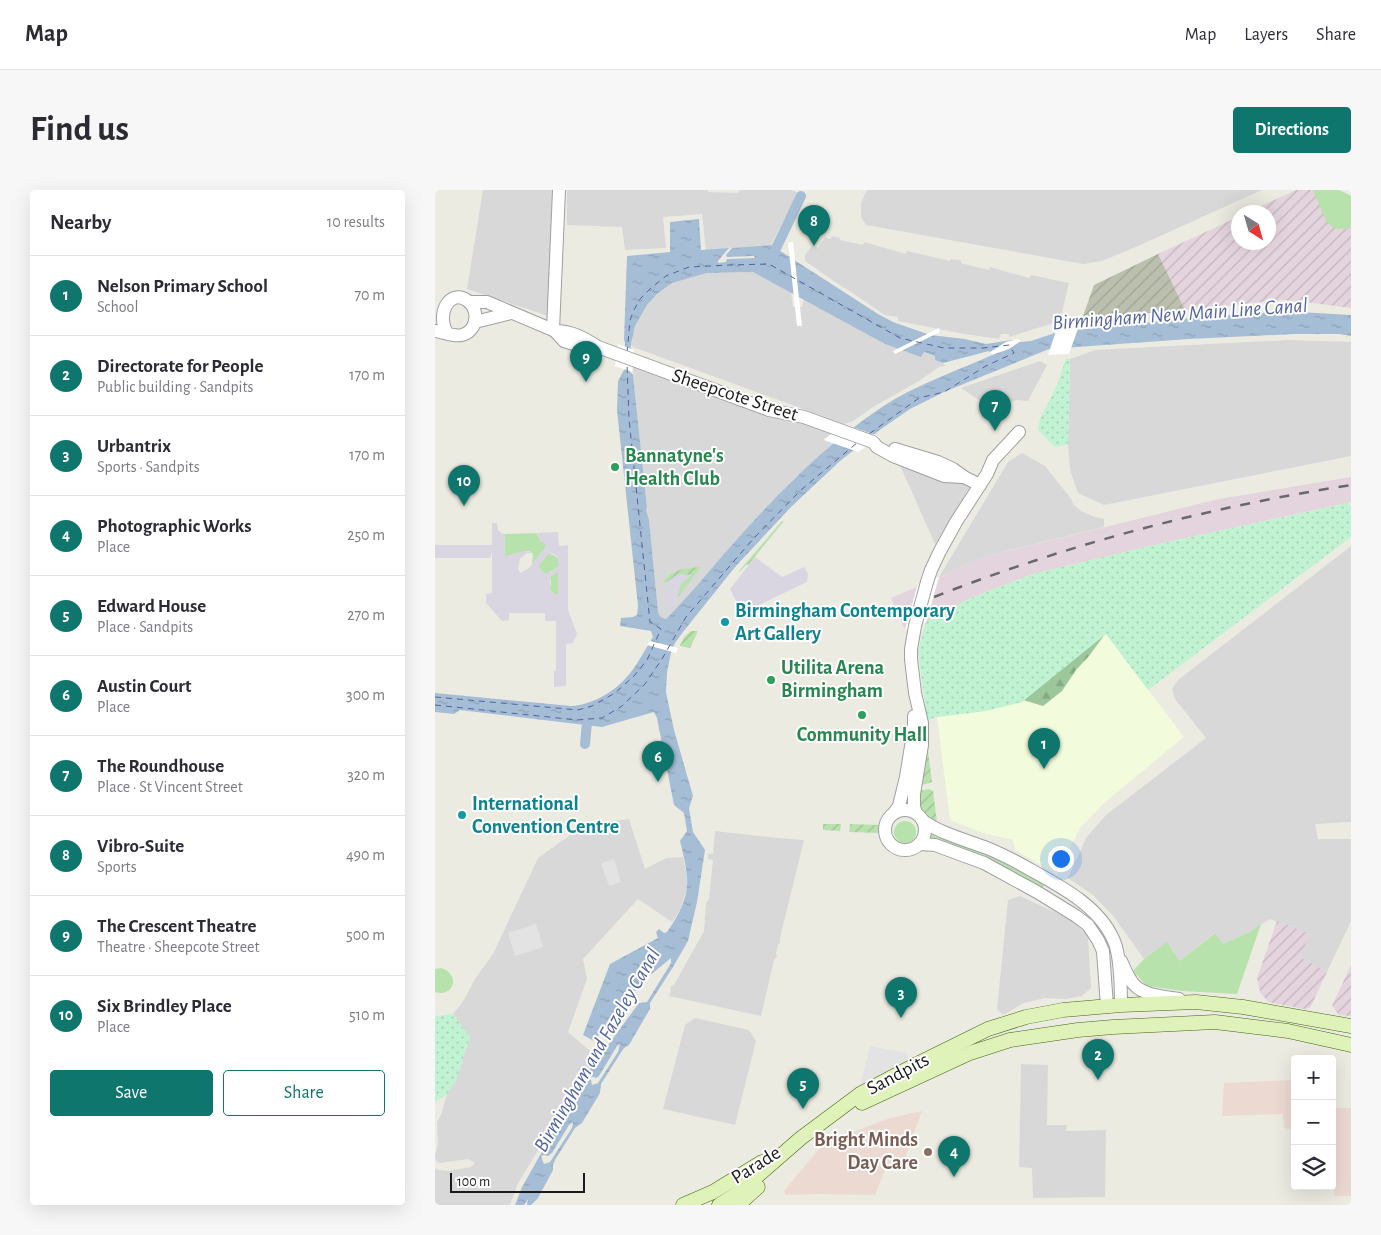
<!DOCTYPE html>
<html lang="en">
<head>
<meta charset="utf-8">
<style>
	body { margin:0; font-family:"Alegreya Sans",sans-serif; background:#f7f7f7; color:#2b2b33 }
	.controls { position:absolute; right:15px; bottom:15px; display:grid; overflow:hidden; border-radius:5px; box-shadow:0 5px 20px #0002 }
	.controls button { width:45px; height:45px; display:grid; place-items:center; padding:0; border:0; border-bottom:1px solid #e1e1e2; background:#fff; color:#2b2b33; font:25px sans-serif }
	.compass { position:absolute; left:796px; top:15px; width:45px; height:45px; border-radius:50%; background:#fff; box-shadow:0 5px 20px #0002; rotate:143deg }
	.scale { position:absolute; left:15px; bottom:12px; width:135px; box-sizing:border-box; padding-left:5px; border:2px solid #1b1b1b; border-top:0; font-size:14px; line-height:18px; white-space:nowrap; color:#1b1b1b; -webkit-text-stroke:4px #fff; paint-order:stroke }
	.you { position:absolute; left:625px; top:668px; width:18px; height:18px; margin:-12px; border:4px solid #fff; border-radius:50%; background:#1a73e8; box-shadow:0 0 0 8px #1a73e833 }
	.badge { display:grid; place-items:center; width:32px; height:32px; border-radius:50%; background:#0f766e; color:#fff; font-size:16px; font-weight:700 }
	.pin { position:absolute; translate:-50% -41px; filter:drop-shadow(0 1px 2px #0008) }
	.pin::after { content:''; position:absolute; top:26px; width:18px; height:15px; background:inherit; clip-path:polygon(0 0,100% 0,50% 100%) }
	.list { margin:0; padding:0; list-style:none }
	h2 { display:flex; justify-content:space-between; align-items:center; height:65px; margin:0; padding:0 20px; font-size:21px }
	h2 small { font-size:16px; font-weight:400; color:#7c7c81 }
	.list li { display:grid; grid-template-columns:32px 1fr auto; gap:15px; align-items:center; box-sizing:border-box; height:80px; padding:0 20px; border-top:1px solid #e1e1e2 }
	.list b { display:block; font-size:19px; white-space:nowrap }
	.list p { margin:0; font-size:16px; white-space:nowrap; color:#7c7c81 }
	.list em { font-size:16px; font-style:normal; color:#7c7c81 }
	.actions { display:flex; gap:10px; padding:15px 20px }
	.actions a { flex:1; padding:11px 0; border:1px solid #0f766e; border-radius:5px; text-align:center; font-size:18px; color:#0f766e }
	.actions .main { background:#0f766e; color:#fff }
	.icon { flex:none; width:28px; height:28px; fill:none; stroke:currentColor; stroke-width:2; stroke-linecap:round; stroke-linejoin:round }
	.map { position:relative; flex:none; width:916px; height:1015px; overflow:hidden; border-radius:5px }
	header { display:flex; align-items:center; gap:30px; box-sizing:border-box; height:70px; padding:0 25px; background:#fff; border-bottom:1px solid #e1e1e2 }
	header strong { font-size:24px }
	nav { display:flex; gap:28px; margin-inline-start:auto; font-size:18px }
	.intro { display:flex; align-items:center; justify-content:space-between; box-sizing:border-box; height:120px; padding:0 30px }
	h1 { margin:0; font-size:35px }
	.button { padding:12px 22px; border-radius:5px; background:#0f766e; color:#fff; font-size:18px; font-weight:700 }
	main { display:flex; gap:30px; padding:0 30px }
	aside { flex:1; background:#fff; border-radius:5px; box-shadow:0 5px 20px #0002 }
	.map>svg:first-child { display:block }
	.residential { fill:#d9d8d8 }
	.commercial { fill:#ecdad2 }
	.industrial { fill:url(#industrial-furrows) }
	.education { fill:#f2fbdb }
	.railway { fill:#e4d4dd }
	.construction { fill:url(#construction-furrows) }
	.grass { fill:#b7e2ac }
	.forest { fill:url(#forest-firs) }
	.park { fill:url(#park-dots) }
	.garden { fill:url(#garden-furrows) }
	.parking { fill:#e3e3e3 }
	.plaza { fill:#d9d6e1; fill-rule:evenodd }
	.water { fill:url(#water-ripples); fill-rule:evenodd }
	.pier { fill:#fff }
	.lines { fill:none; stroke-linecap:round; stroke-linejoin:round }
	.canal { stroke:#a6bdd6; stroke-width:10 }
	.ferry { stroke:#5263a1; stroke-width:1; stroke-dasharray:6 5; stroke-linecap:butt }
	.tertiary-casing { stroke:#9f9f9f; stroke-width:14 }
	.secondary-casing { stroke:#44660f; stroke-width:15 }
	.tertiary { stroke:#fff; stroke-width:12 }
	.secondary { stroke:#dff2b9; stroke-width:14 }
	.rail { stroke:#696969; stroke-width:2.5; stroke-dasharray:10 10; stroke-linecap:butt }
	.tertiary-bridge-casing { stroke:#9f9f9f; stroke-width:14; stroke-linecap:butt }
	.tertiary-bridge { stroke:#fff; stroke-width:12 }
	.leisure-dot { fill:#2e9e5b; stroke:#fff; stroke-width:2 }
	.culture-dot { fill:#0f9aa8; stroke:#fff; stroke-width:2 }
	.education-dot { fill:#8d6e63; stroke:#fff; stroke-width:2 }
	.labels { text-anchor:middle; dominant-baseline:central; stroke-width:4; stroke-linejoin:round; paint-order:stroke }
	.street-label { font-size:20px; fill:#1b1b1b; stroke:#fff }
	.leisure-label { font-size:20px; font-weight:bold; fill:#27864d; stroke:#fff; text-anchor:start }
	.culture-label { font-size:20px; font-weight:bold; fill:#0d838f; stroke:#fff; text-anchor:start }
	.education-label { font-size:20px; font-weight:bold; fill:#785e54; stroke:#fff; text-anchor:end }
	.water-label { font-size:21px; font-style:italic; fill:#5263a1; stroke:#fff }
</style>
</head>
<body>
<header>
<strong>Map</strong>
<nav><a>Map</a><a>Layers</a><a>Share</a></nav>
</header>
<div class="intro"><h1>Find us</h1><a class="button">Directions</a></div>
<main>
<aside>
<h2>Nearby<small>10 results</small></h2>
<ul class="list">
<li><span class="badge">1</span><div><b>Nelson Primary School</b><p>School</p></div><em>70 m</em></li>
<li><span class="badge">2</span><div><b>Directorate for People</b><p>Public building · Sandpits</p></div><em>170 m</em></li>
<li><span class="badge">3</span><div><b>Urbantrix</b><p>Sports · Sandpits</p></div><em>170 m</em></li>
<li><span class="badge">4</span><div><b>Photographic Works</b><p>Place</p></div><em>250 m</em></li>
<li><span class="badge">5</span><div><b>Edward House</b><p>Place · Sandpits</p></div><em>270 m</em></li>
<li><span class="badge">6</span><div><b>Austin Court</b><p>Place</p></div><em>300 m</em></li>
<li><span class="badge">7</span><div><b>The Roundhouse</b><p>Place · St Vincent Street</p></div><em>320 m</em></li>
<li><span class="badge">8</span><div><b>Vibro-Suite</b><p>Sports</p></div><em>490 m</em></li>
<li><span class="badge">9</span><div><b>The Crescent Theatre</b><p>Theatre · Sheepcote Street</p></div><em>500 m</em></li>
<li><span class="badge">10</span><div><b>Six Brindley Place</b><p>Place</p></div><em>510 m</em></li>
</ul>
<div class="actions"><a class="main">Save</a><a>Share</a></div>
</aside>
<div class="map">
<svg width="916" height="1015" viewBox="0 0 916 1015">
	<defs>
		<pattern id="industrial-furrows" width="10" height="10" patternUnits="userSpaceOnUse" patternTransform="scale(1.25)"><rect width="10" height="10" fill="#e4d4dd"/><path d="M-1 1l2-2M0 10L10 0M9 11l2-2" fill="none" stroke="#c3b5bd"/></pattern>
		<pattern id="construction-furrows" width="10" height="10" patternUnits="userSpaceOnUse" patternTransform="scale(1.25)"><rect width="10" height="10" fill="#babfae"/><path d="M-1 1l2-2M0 10L10 0M9 11l2-2" fill="none" stroke="#9fa495"/></pattern>
		<pattern id="forest-firs" width="22" height="20" patternUnits="userSpaceOnUse" patternTransform="scale(1.25)"><rect width="22" height="20" fill="#9bc79a"/><path d="M5 1l3.5 6h-7zM16 11l3.5 6h-7z" fill="#85aa84"/></pattern>
		<pattern id="park-dots" width="8" height="8" patternUnits="userSpaceOnUse" patternTransform="scale(1.25)"><rect width="8" height="8" fill="#c1f3d3"/><path d="M2 2h.1M6 6h.1" fill="none" stroke="#a5d0b5" stroke-width="1.8" stroke-linecap="round"/></pattern>
		<pattern id="garden-furrows" width="10" height="10" patternUnits="userSpaceOnUse" patternTransform="scale(1.25)"><rect width="10" height="10" fill="#b7e2ac"/><path d="M-1 1l2-2M0 10L10 0M9 11l2-2" fill="none" stroke="#9dc193"/></pattern>
		<pattern id="water-ripples" width="26" height="14" patternUnits="userSpaceOnUse" patternTransform="scale(1.25)"><rect width="26" height="14" fill="#a6bdd6"/><path d="M2 4q2-2 4 0t4 0M15 11q2-2 4 0t4 0" fill="none" stroke="#8ea2b7"/></pattern>
	</defs>
	<rect width="100%" height="100%" fill="#ecebe2"/>
	<!-- residential -->
	<g class="residential">
		<path d="M48 0H117L113 126 32 99Z"/>
		<path d="M132 0H273V2L303 3 305 0H357L363 3 336 55 271 60 267 24 228 27 231 58 190 60 187 37 132 35Z"/>
		<path d="M432 0H827L703 56 667 71 648 74 431 35 426 27V13Z"/>
		<path d="M397 46 405 48V50L428 55 429 52 471 64 472 61 515 71 516 69 526 70V73L554 80 555 77 594 88 596 85 634 93 625 131 574 147V144H566L564 149 529 144 463 131V127L450 125 410 98H409L370 71V65L378 55 383 58 390 47 395 49Z"/>
		<path d="M318 82 356 102 358 117H367L369 109 450 154 486 166 488 162 500 166V170L508 173 511 176 504 177 484 191 438 217 418 231 409 234 198 157 196 154 200 136 212 115 222 104 237 93 272 83Z"/>
		<path d="M853 150 916 152V266L669 315 643 303 635 280 633 254 635 169 660 160Z"/>
		<path d="M198 170 399 242 389 249 400 254 363 285 335 313 289 364 254 406 231 429H227L224 425 223 421 214 330 211 320 212 317 198 185Z"/>
		<path d="M605 171 612 175 593 211 582 210 557 219 526 198Z"/>
		<path d="M587 263 610 276 637 310 638 314 646 321 657 326 669 329V337L552 366 504 387 573 272Z"/>
		<path d="M464 273 536 295 500 354Z"/>
		<path d="M916 356V632L880 634 883 649H916V731L892 782 864 767 874 744 835 729 816 741 788 754 779 743 745 771 732 752 709 769 679 727 658 705 633 688 651 648 671 625 771 548 740 509 737 499 743 490Z"/>
		<path d="M194 629 210 679 231 668 248 667 252 687V698L245 720 237 732 203 709 148 769 152 789 133 842 161 866 83 993 75 1015H0V978L3 980 13 981 36 977 40 973 33 969 5 973 1 971 0 966 3 954 2 932 6 925 12 904 21 890 35 847 18 824 29 810 40 789 58 764 103 668 149 635Z"/>
		<path d="M280 641 343 648 369 650 345 748V753L343 754 341 764 342 766 339 770 326 826 234 806 236 800 235 797 239 795 269 741 271 713 274 709 278 670 273 669V664H278Z"/>
		<path d="M585 706 637 730 648 741 653 747 656 798 647 806 631 809 610 808 589 813 568 825 562 819 573 710Z"/>
		<path d="M260 828 314 840 321 851 300 935 228 919 250 835Z"/>
		<path d="M586 874 613 875 612 935H632L631 941 671 940 670 1007 598 1008 597 978 584 977Z"/>
	</g>
	<!-- commercial -->
	<g class="commercial">
		<path d="M860 890V940L849 938 848 924 787 926 789 893Z"/>
		<path d="M897 918H916V1006H899Z"/>
		<path d="M487 921 470 968 467 972 452 974 440 1005 381 1004 351 1005 349 1001 382 961 397 950 455 928Z"/>
	</g>
	<!-- industrial -->
	<g class="industrial">
		<path d="M861 0H904L916 6V118L863 111 848 110 750 120 723 64 803 27 804 52H834V22H813Z"/>
		<path d="M842 731 875 744 865 767 892 782 875 818 869 819 833 812 825 802 822 788Z"/>
		<path d="M916 775V826L904 825 897 816Z"/>
	</g>
	<!-- education -->
	<path class="education" d="M671 444 749 547 671 611 645 638 622 685 580 660 578 650 548 643 515 630 502 527 551 521 587 512Z"/>
	<!-- railway -->
	<g class="railway">
		<path d="M916 287V312L715 356 598 384 536 408 491 432 504 387 552 366 784 309Z"/>
		<path d="M482 397 470 440 456 408Z"/>
	</g>
	<!-- construction -->
	<path class="construction" d="M723 64 750 120 647 129 659 95Z"/>
	<!-- grass -->
	<g class="grass">
		<path d="M878 0H904L916 6V38L900 39 891 31Z"/>
		<path d="M101 343 106 351 110 353 111 357 97 374 98 364 94 361H90L70 367V344Z"/>
		<path d="M114 363C121 367 124 366 124 376L112 384 106 381 103 376Z"/>
		<path d="M123 381V404H119L115 400 116 392 115 387Z"/>
		<circle cx="470" cy="642" r="11"/>
		<path d="M496 642 567 669 610 694 605 702 494 649Z"/>
		<path d="M826 734 802 804 747 801 712 796 698 781 709 769 732 752 745 771 780 743 788 754 816 741Z"/>
		<path d="M6 778C26 784 19 808 0 802V779Z"/>
	</g>
	<!-- forest -->
	<path class="forest" d="M673 440 654 466 641 480 627 501 608 516 585 509Z"/>
	<!-- park -->
	<g class="park">
		<path d="M631 168 635 169 633 254 620 257 603 240 605 229 623 193Z"/>
		<path d="M913 313 916 317V347L713 500 671 444 587 512 551 521 502 527 492 530 483 461 491 432 536 408 598 384 715 356Z"/>
		<path d="M18 824 35 847 21 890 12 904 0 912V826Z"/>
	</g>
	<!-- garden -->
	<g class="garden">
		<path d="M347 331H349L314 374 311 375 304 382V381Z"/>
		<path d="M266 377 242 408 246 394 257 385 232 392 231 393 228 391C239 379 251 378 266 377Z"/>
		<path d="M256 441H263L255 458 245 456 249 447Z"/>
		<path d="M490 561H493L497 592 484 596Z"/>
		<path d="M494 599 498 601 502 632 493 628 485 619 484 601Z"/>
		<path d="M388 634H406L405 641 388 640Z"/>
		<path d="M415 634 445 635V643L414 642Z"/>
	</g>
	<!-- parking -->
	<g class="parking">
		<path d="M179 669 186 692 174 696 166 673Z"/>
		<path d="M101 734 108 757 80 766 73 743Z"/>
		<path d="M435 856 472 863 474 873 435 895 425 896Z"/>
	</g>
	<!-- plaza -->
	<g class="plaza">
		<path d="M57 333H62L63 340 66 343 70 344V366L90 361 98 363H92L85 369 83 378 85 383 94 378 111 357 110 353 104 350V346L101 343 123 342 124 356 133 355V420L142 444 138 453 131 454V496L119 497V481H121V431H110V423H74V430L67 431 51 413V404L57 403V361L55 368H0V355H57ZM114 363 119 364 122 367 124 374V376L113 384 106 381 103 376ZM123 382V404H119L115 400V387Z"/>
		<path d="M320 367 347 387 369 377 373 384 372 392 307 423 295 399Z"/>
		<path d="M245 384 257 385 246 394 240 415 236 420 229 411 228 401 232 392 240 386Z"/>
	</g>
	<!-- water -->
	<path class="water" d="M264 29 266 60 294 58 283 71V73L291 72 292 69 320 68 319 66 292 67 291 65 297 58 336 55 443 124 458 132 495 145 530 149 551 154 577 150 585 152 596 151 623 142 745 129 837 122H864L916 125V146L904 144H859L754 149 614 159 509 202 475 219 446 239 405 271 356 317 300 377 248 442 240 453 236 463 232 482 231 502 239 540 258 606 254 618 258 642 270 660 262 712 253 751 238 777 215 813V819L194 855 189 858 185 864 166 894 165 903 147 933 140 938 120 970 118 975V980L103 1008 96 1015H92L93 1009 89 1015H80L87 997 133 916 131 910 147 884 156 890 157 895 163 893 183 862 185 854 182 856 164 886 161 888 155 886 154 888 151 885 164 863 168 862 204 813 212 812 236 773V768L208 791 159 851 148 845 175 774 223 748 221 742 224 739 229 743 232 742C243 727 254 707 252 687 251 675 248 663 245 651L252 641 249 623 239 615 222 528 219 522 167 537 25 520 19 524 0 522V503L136 516C155 515 176 504 189 490 201 478 209 461 218 447L216 441 185 436 186 428 198 427 202 425 203 416 182 220 183 191 189 180 190 153 189 150 192 66 235 62V32ZM318 82 450 154 486 167 489 162 500 166V170L508 173 554 161 557 165C520 182 482 194 447 217 387 257 336 310 289 364 270 386 252 408 231 429 226 428 224 426 223 421L214 330 211 320 212 317 198 185 194 180 196 154 200 136 212 115 222 104 237 93 272 83ZM138 932 137 938 115 972 109 974 106 967 108 965 113 966 117 963 134 935Z"/>
	<!-- pier -->
	<g class="pier">
		<path d="M353 52H358L367 136H362Z"/>
		<path d="M645 133 634 164 613 165 623 135Z"/>
		<path d="M504 138 505 142 460 164 458 161Z"/>
		<path d="M583 149 586 151 574 159 557 165 555 162 571 152Z"/>
		<path d="M183 154 199 160 197 182 180 176Z"/>
		<path d="M409 234 446 247 423 262 389 250Z"/>
		<path d="M504 387 491 432 470 440 482 397Z"/>
		<path d="M215 451 243 458 241 463 212 455Z"/>
	</g>
	<g class="lines">
		<!-- canal -->
		<g class="canal">
			<path d="M335 71 366 6"/>
			<path d="M150 554 153 522"/>
		</g>
		<!-- ferry -->
		<g class="ferry">
			<path d="M192 163 195 130 199 120 205 109 216 98 231 86 254 77 295 75 334 74 465 148 509 158H548L574 155 579 163 551 176 509 202 484 208 434 244"/>
			<path d="M0 507 143 520 157 516 180 503 199 486 212 470 226 439 215 432 194 229 192 174"/>
			<path d="M0 515 142 530 167 528 187 516 210 494 227 469 251 427 318 349 366 300 423 252"/>
		</g>
		<defs>
			<g id="tertiary">
				<path d="M34 112H52L118 140 124 0"/>
				<path d="M40 132 76 123"/>
				<path d="M0 141C9 142 18 147 27 145 42 141 45 121 33 111 14 97 0 126 13 144"/>
				<path d="M120 141C137 141 149 148 163 157L334 220 369 227 438 252 442 257 458 266 509 286 529 287"/>
				<path d="M120 141 129 151 145 156 161 157"/>
				<path d="M460 259 503 272 518 279 529 287 545 295"/>
				<path d="M492 392 496 380 505 361 521 332 552 284 558 270 584 242"/>
				<path d="M480 436 476 459V469L480 503 487 533V555L479 604V617L481 623"/>
				<circle cx="470" cy="640" r="20"/>
				<path d="M459 623 464 616 471 587 479 538V526"/>
				<path d="M488 631C507 644 531 650 552 658 567 664 582 672 596 680 627 697 665 717 679 751 685 765 686 799 686 815"/>
				<path d="M484 654 500 655 549 673 602 702 641 726 653 735 663 750 668 761 672 816"/>
				<path d="M686 771C689 777 691 783 695 789 704 806 727 806 744 809"/>
			</g>
			<g id="secondary">
				<path d="M427 913 535 863 575 850 643 840 678 837 780 832 853 841 916 855"/>
				<path d="M248 1015 278 1002 327 972"/>
				<path d="M284 1015 304 1002 366 948 425 904 484 873 553 839 591 827 628 820 686 815 761 812 808 817 916 836"/>
				<path d="M303 1015 323 997"/>
			</g>
		</defs>
		<!-- tertiary casing -->
		<use href="#tertiary" class="tertiary-casing"/>
		<!-- secondary casing -->
		<use href="#secondary" class="secondary-casing"/>
		<!-- tertiary -->
		<use href="#tertiary" class="tertiary"/>
		<!-- secondary -->
		<use href="#secondary" class="secondary"/>
		<!-- rail -->
		<path class="rail" d="M462 422C608 361 760 319 916 295"/>
		<defs>
			<path id="tertiary-bridge" d="M480 436 492 392"/>
		</defs>
		<!-- tertiary-bridge casing -->
		<use href="#tertiary-bridge" class="tertiary-bridge-casing"/>
		<!-- tertiary-bridge -->
		<use href="#tertiary-bridge" class="tertiary-bridge"/>
	</g>
	<!-- markers -->
	<g class="leisure-dot">
		<circle cx="180" cy="277" r="5"/>
		<circle cx="336" cy="490" r="5"/>
		<circle cx="427" cy="525" r="5"/>
	</g>
	<g class="culture-dot">
		<circle cx="290" cy="432" r="5"/>
		<circle cx="27" cy="625" r="5"/>
	</g>
	<circle class="education-dot" cx="493" cy="962" r="5"/>
	<g class="labels">
		<!-- street labels -->
		<g class="street-label">
			<text transform="translate(300 205) rotate(18)">Sheepcote Street</text>
			<text transform="translate(463 884) rotate(-28)">Sandpits</text>
			<text transform="translate(321 975) rotate(-32)">Parade</text>
		</g>
		<!-- leisure labels -->
		<g class="leisure-label">
			<text x="190" y="266">Bannatyne's<tspan x="190" dy="23">Health Club</tspan></text>
			<text x="346" y="478">Utilita Arena<tspan x="346" dy="23">Birmingham</tspan></text>
			<text x="427" y="545" text-anchor="middle">Community Hall</text>
		</g>
		<!-- culture labels -->
		<g class="culture-label">
			<text x="300" y="421">Birmingham Contemporary<tspan x="300" dy="23">Art Gallery</tspan></text>
			<text x="37" y="614">International<tspan x="37" dy="23">Convention Centre</tspan></text>
		</g>
		<!-- education labels -->
		<g class="education-label">
			<text x="483" y="950">Bright Minds<tspan x="483" dy="23">Day Care</tspan></text>
		</g>
		<!-- water labels -->
		<g class="water-label">
			<text transform="translate(745 124) rotate(-4)">Birmingham New Main Line Canal</text>
			<text transform="translate(162 860) rotate(-60)">Birmingham and Fazeley Canal</text>
		</g>
	</g>
</svg>
<div class="controls">
<button>+</button>
<button>−</button>
<button><svg class="icon" aria-label="layers" viewBox="0 0 24 24"><path d="M12 4l9 5-9 5-9-5zM3 14l9 5 9-5"/></svg></button>
</div>
<svg class="compass" viewBox="-18 -18 36 36"><path d="M0-13l5 13h-10z" fill="#e53935"/><path d="M0 13l5-13h-10z" fill="#7c7c81"/></svg>
<div class="scale">100 m</div>
<div class="you"></div>
<div class="pin badge" style="left:609px;top:579px">1</div>
<div class="pin badge" style="left:663px;top:890px">2</div>
<div class="pin badge" style="left:466px;top:828px">3</div>
<div class="pin badge" style="left:519px;top:987px">4</div>
<div class="pin badge" style="left:368px;top:919px">5</div>
<div class="pin badge" style="left:223px;top:592px">6</div>
<div class="pin badge" style="left:560px;top:241px">7</div>
<div class="pin badge" style="left:379px;top:56px">8</div>
<div class="pin badge" style="left:151px;top:192px">9</div>
<div class="pin badge" style="left:29px;top:316px">10</div>
</div>
</main>
</body>
</html>
